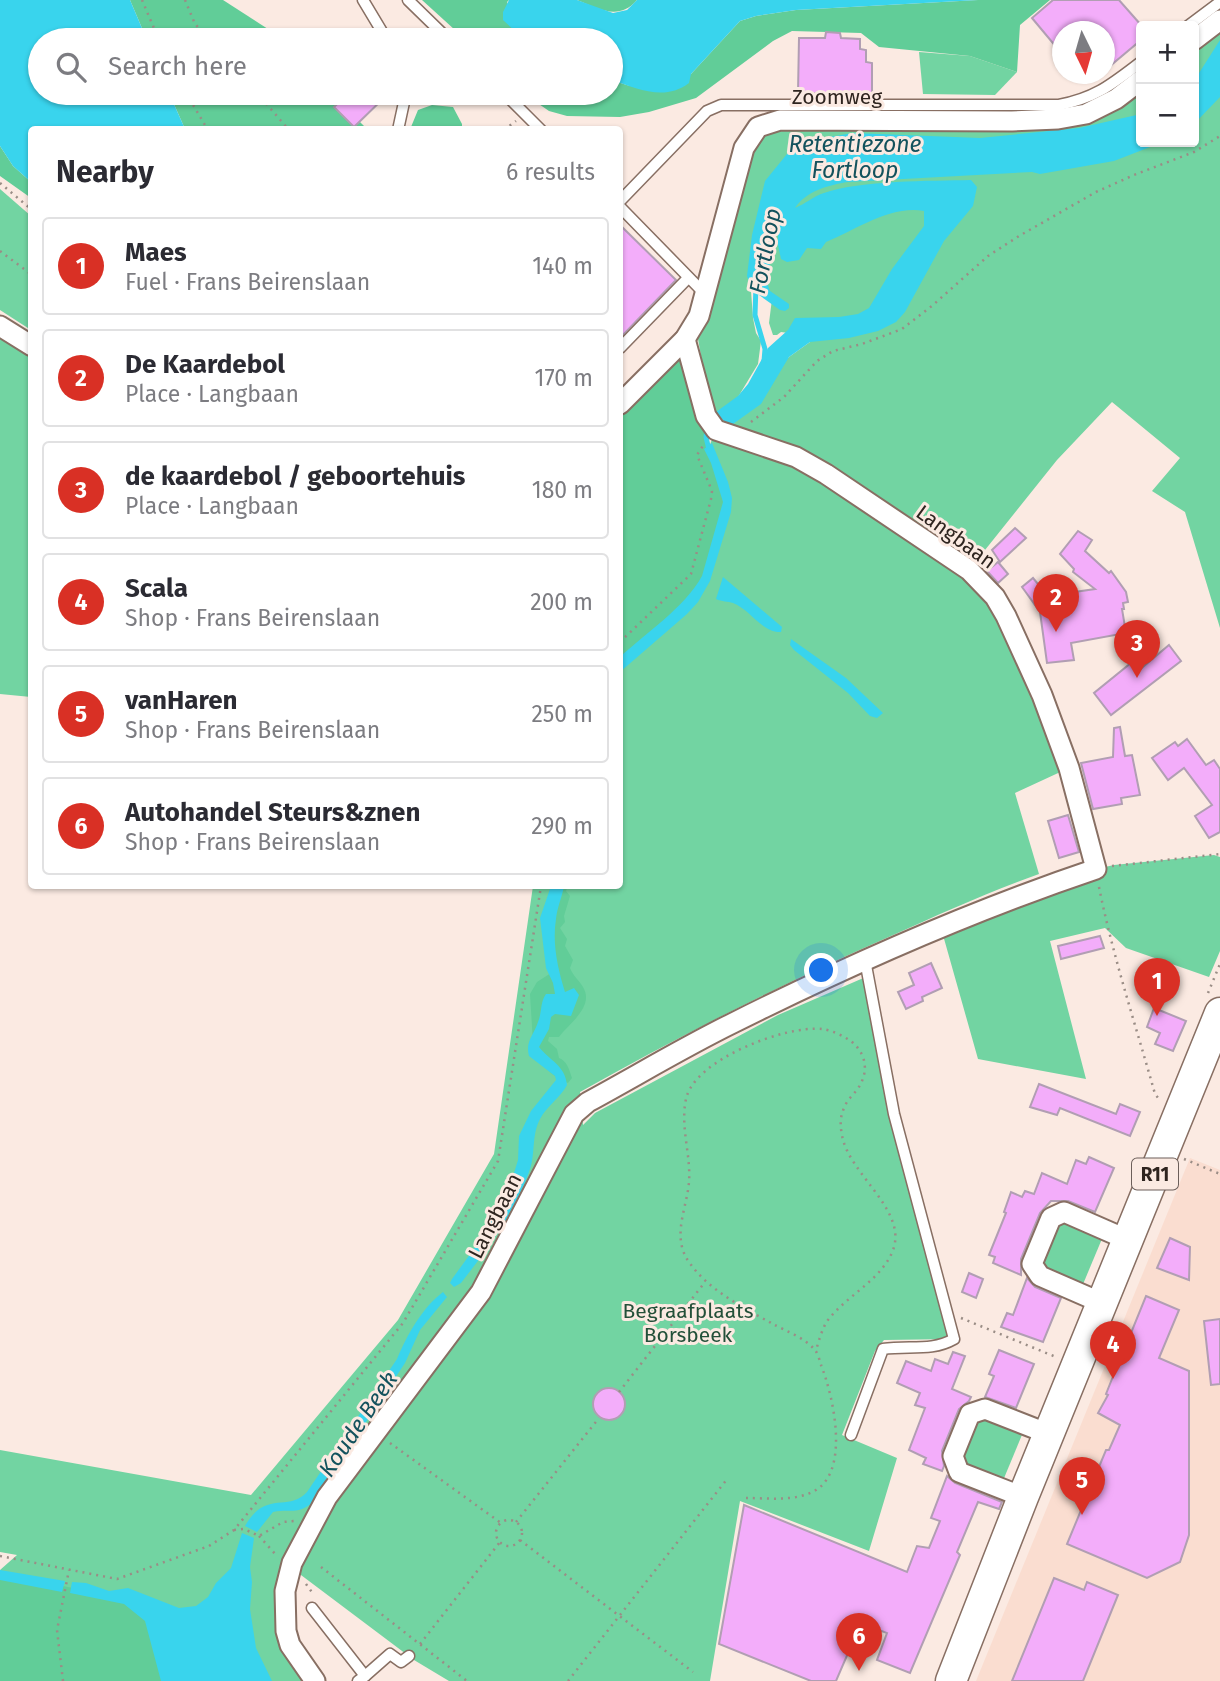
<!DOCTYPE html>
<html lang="en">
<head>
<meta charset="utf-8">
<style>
	body { margin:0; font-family:"Fira Sans",sans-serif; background:#f2f2f3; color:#2b2b33 }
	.controls { position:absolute; right:21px; top:21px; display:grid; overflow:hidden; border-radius:7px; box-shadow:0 2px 5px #0004 }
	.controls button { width:63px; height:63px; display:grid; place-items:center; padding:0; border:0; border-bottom:2px solid #e1e1e2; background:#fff; color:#2b2b33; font:35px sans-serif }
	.compass { position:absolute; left:1052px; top:21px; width:63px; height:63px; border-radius:50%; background:#fff; box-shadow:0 2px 5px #0004; rotate:175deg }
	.you { position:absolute; left:822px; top:971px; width:24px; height:24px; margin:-18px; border:5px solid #fff; border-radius:50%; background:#1a73e8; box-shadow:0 0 0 10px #1a73e833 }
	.badge { display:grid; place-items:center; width:46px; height:46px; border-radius:50%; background:#d93025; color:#fff; font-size:23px; font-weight:700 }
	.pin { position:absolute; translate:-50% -58px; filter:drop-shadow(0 2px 4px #0008) }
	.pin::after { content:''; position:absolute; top:37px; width:24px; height:21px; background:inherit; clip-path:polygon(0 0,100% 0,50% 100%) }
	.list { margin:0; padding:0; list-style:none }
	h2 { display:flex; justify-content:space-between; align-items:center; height:91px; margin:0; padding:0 28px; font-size:30px }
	h2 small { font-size:23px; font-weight:400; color:#7c7c81 }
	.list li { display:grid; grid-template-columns:46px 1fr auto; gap:21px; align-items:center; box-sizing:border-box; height:98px; margin:0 14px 14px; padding:0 14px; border:2px solid #e1e1e2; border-radius:7px }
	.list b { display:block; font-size:26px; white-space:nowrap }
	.list p { margin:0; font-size:23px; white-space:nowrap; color:#7c7c81 }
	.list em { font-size:23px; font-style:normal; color:#7c7c81 }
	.icon { flex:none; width:38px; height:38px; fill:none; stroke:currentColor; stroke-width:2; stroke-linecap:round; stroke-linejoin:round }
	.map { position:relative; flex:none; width:1220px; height:1681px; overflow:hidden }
	.search { position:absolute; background:#fff; box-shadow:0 2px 5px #0004; left:28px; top:28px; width:595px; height:77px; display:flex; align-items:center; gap:18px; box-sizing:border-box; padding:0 24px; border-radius:38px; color:#7c7c81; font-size:26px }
	.panel { position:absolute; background:#fff; box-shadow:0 2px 5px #0004; left:28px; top:126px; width:595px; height:763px; border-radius:7px }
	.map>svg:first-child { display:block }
	.built { fill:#faddd0 }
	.green { fill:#72d4a2 }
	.forest { fill:#61cd98 }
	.water { fill:#39d4ed }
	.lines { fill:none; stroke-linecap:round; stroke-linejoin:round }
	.stream { stroke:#39d4ed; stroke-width:5 }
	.building { fill:#f3adfa; stroke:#b19eb3; stroke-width:2 }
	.lane-casing { stroke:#886f63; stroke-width:13 }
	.street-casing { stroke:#886f63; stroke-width:23 }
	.primary-casing { stroke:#886f63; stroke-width:33 }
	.path { stroke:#9a8d86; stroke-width:2.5; stroke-dasharray:2 5; stroke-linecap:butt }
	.lane { stroke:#fff; stroke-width:10 }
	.street { stroke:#fff; stroke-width:19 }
	.primary { stroke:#fff; stroke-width:30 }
	.labels { text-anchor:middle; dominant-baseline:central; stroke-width:6; stroke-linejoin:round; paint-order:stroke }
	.shield { fill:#fbeae2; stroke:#6c5f5a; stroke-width:2 }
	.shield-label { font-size:19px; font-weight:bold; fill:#2e241f }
	.street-label { font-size:21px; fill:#2e241f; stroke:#fbeae2 }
	.park-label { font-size:21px; fill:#235039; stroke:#fbeae2 }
	.water-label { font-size:23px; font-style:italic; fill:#13525d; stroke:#fbeae2 }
</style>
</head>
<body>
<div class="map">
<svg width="1220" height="1681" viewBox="0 0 1220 1681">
	<rect width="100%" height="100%" fill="#fbeae2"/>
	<!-- built -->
	<path class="built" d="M1190 1158 1220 1170V1681H976Z"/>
	<!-- green -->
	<g class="green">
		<path d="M1220 30V628L1185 512 1152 491 1180 458 1112 402 1057 460 969 570 978 578 1069 768 1015 793 1039 874C988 892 940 914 891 936 784 983 681 1035 580 1092L583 1125 595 1113 778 1015 868 976 894 1114 954 1339 884 1340 875 1351 842 1435 897 1458 869 1551 740 1501 710 1681H449L414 1660 285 1563 281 1572 305 1681H235L118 1598 0 1574V1570L17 1555 0 1552V1450L251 1495 398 1320 494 1154 533 886H620V667L713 437 789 357 810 342 796 334 781 332 777 335H773L769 323 772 299 767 295 760 224 753 284 751 291 753 318 756 333 761 341 758 364 735 402 716 412 709 401 698 339H685L757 137 777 126 1013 127 1141 88V142H1194V50Z"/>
		<path d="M919 52 970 56 1017 72 995 95 923 94Z"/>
		<path d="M0 189 31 216V330L0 310Z"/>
		<path d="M0 326 31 346V697L0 694Z"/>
		<path d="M1214 855 1220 857V951L1209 977 1126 948 1105 928 1050 941 1086 1079 978 1059 941 928 1096 869 1114 865Z"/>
		<path d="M1064 1217 1104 1234 1081 1289 1039 1266 1057 1221Z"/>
		<path d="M982 1414 1024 1430 1002 1483 961 1466C957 1453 971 1422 982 1414Z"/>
	</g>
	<!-- forest -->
	<g class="forest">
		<path d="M130 0H223L285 40H147Z"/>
		<path d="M422 0H509L507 2 520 36 531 40H466Z"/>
		<path d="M577 0H637C619 21 599 9 577 0Z"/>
		<path d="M978 0H1050L1020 25 1017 72 970 56 879 47 861 33 792 31 773 41 696 98 649 112 620 117 567 116 549 111 523 93H611V80L630 86 691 74 740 21 756 16 796 10Z"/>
		<path d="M169 93H335L338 100 364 126 382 129H185Z"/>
		<path d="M432 105 453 107 462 124V129L392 130 398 125 411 127 418 110Z"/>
		<path d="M0 146 13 166 31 182V198L0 176Z"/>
		<path d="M685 339 707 418V443L724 487 727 502 704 581 620 667V404Z"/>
		<path d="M551 886H568L566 891 570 896 564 916 565 922 560 928 567 939 565 946 573 960 570 968C573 976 579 980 583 987 595 1007 568 1024 559 1037H549L548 1041 557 1049 559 1058C567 1061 569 1069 572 1078L568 1083C555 1079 546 1067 534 1059L530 994 537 982 551 973 547 901Z"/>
		<path d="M0 1574 115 1596 235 1681H0Z"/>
	</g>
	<!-- water -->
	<g class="water">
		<path d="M0 0H130L147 40H40V93H169L185 129 32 130 31 182 13 166 0 146Z"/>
		<path d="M509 0H577L613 13 627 10 637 0H978L796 10 756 16 740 21 691 74 689 83C664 102 637 88 611 80V40H531L520 36 503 20V12Z"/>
		<path d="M1220 40V97L1194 124V81Z"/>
		<path d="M1141 114V142H1163L1114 161 1040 174 1032 172 848 182C829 185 806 191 795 208 805 204 814 196 824 193 861 180 930 181 971 180L977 187 973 206 944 241 905 312 896 322 878 331 849 338 810 342 789 357 761 404 733 424 727 425 716 412 738 396 748 384 768 348 788 330 795 318 839 317 858 314 869 308 892 269 924 226V211C890 205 856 230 826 242L821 249 807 248 799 260 787 262 781 259 778 245V224H776L767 283 770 291 789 304V308L785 311 780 310 752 290 747 276 752 235 765 181 787 154 812 140 853 133 980 138 1079 128Z"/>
		<path d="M712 443 728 482 732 498 731 512 710 581 698 602 687 614 620 672V657C647 632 684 608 702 576L723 502 711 463 704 449Z"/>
		<path d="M723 577 782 627 781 632C762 633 751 610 733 603 728 601 722 602 716 599Z"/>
		<path d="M791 639 846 678 883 713 877 718 870 716 848 693 794 650 790 645Z"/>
		<path d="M551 886H564C562 897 557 908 556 919 552 944 558 969 565 992L574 988 579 995 571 1016 555 1014 551 1017 549 1029 539 1047C550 1061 565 1065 567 1085 560 1098 547 1106 540 1119 531 1136 536 1155 529 1172 514 1214 488 1248 461 1283L454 1287 450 1283 452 1279 479 1242 514 1173 518 1160 519 1136 531 1111 556 1080 555 1076 529 1056C525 1041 534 1035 538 1022 542 1013 540 1002 546 994H555L553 983 546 968 540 918Z"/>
		<path d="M443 1292 447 1297 420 1330 405 1363 314 1501C298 1516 291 1508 273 1512L257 1532 245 1526C266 1489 288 1513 307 1492L397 1359C407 1335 422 1308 443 1292Z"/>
		<path d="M242 1533 254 1538 250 1567 252 1582 250 1609 256 1648 272 1681H161L145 1621 124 1604 70 1593 72 1582 86 1583 109 1591 128 1588 179 1608 196 1606 208 1597 216 1583 231 1568Z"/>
		<path d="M0 1570 65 1581 62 1592 0 1580Z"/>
	</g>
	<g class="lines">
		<!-- stream -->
		<g class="stream">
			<path d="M756 285 755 315 765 349 764 361"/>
			<path d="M707 430 706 437 709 450"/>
		</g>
	</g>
	<!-- building -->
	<g class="building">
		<path d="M1053 0H1119L1141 25V40L1104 71V32H1062V54L1032 18Z"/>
		<path d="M826 32 840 33 841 38 860 39V49L866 50V62L872 63V94L798 93 799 38H825Z"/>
		<path d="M349 93H389L354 127 334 107Z"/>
		<path d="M620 225 676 280 620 338Z"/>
		<path d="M1015 528 1026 538 1000 562 992 550Z"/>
		<path d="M1078 531 1092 540 1085 551 1109 573 1111 571 1126 592 1128 602 1123 603 1124 609H1122L1126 633 1071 643 1074 660 1047 663 1040 612 1022 587 1033 578 1042 589 1047 586 1054 595 1095 589 1073 572 1074 569 1060 554Z"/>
		<path d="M998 562 1008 574 998 583 987 571Z"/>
		<path d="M1169 645 1181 661 1111 715 1094 693 1131 663 1138 671Z"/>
		<path d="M1120 727 1125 756 1132 755 1140 795 1121 798 1122 804 1093 809 1081 763 1113 757 1114 728Z"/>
		<path d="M1187 739 1206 765 1214 760 1220 769V832L1209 838 1195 816 1212 805 1184 768 1168 780 1152 758 1175 742 1178 746Z"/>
		<path d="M1068 815 1079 852 1059 858 1048 821Z"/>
		<path d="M1100 936 1104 948 1061 959 1058 946Z"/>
		<path d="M931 963 942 988 922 997 923 1001 906 1009 898 992 914 985 909 973Z"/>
		<path d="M1154 1008 1186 1021 1173 1051 1155 1044 1160 1033 1147 1027Z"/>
		<path d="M1039 1084 1116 1114 1120 1104 1140 1112 1130 1136 1060 1108 1057 1115 1030 1107Z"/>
		<path d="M1089 1157 1114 1168 1095 1212 1068 1201H1051L1040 1213 1021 1259V1275L993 1263 995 1257 989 1255 1006 1213 1004 1212 1011 1192 1022 1197 1025 1191 1034 1194 1042 1173 1067 1184 1076 1160 1086 1164Z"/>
		<path d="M1170 1238 1190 1247 1189 1280 1157 1268Z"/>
		<path d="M969 1273 983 1279 976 1298 962 1292Z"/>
		<path d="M1027 1278 1035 1287 1061 1298 1043 1342 1001 1327 1007 1313 1013 1315Z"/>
		<path d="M1146 1296 1179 1310 1159 1358 1189 1371V1535L1180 1562 1147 1578 1067 1544 1106 1450H1109L1120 1425 1098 1413 1108 1395 1106 1394 1126 1344 1123 1340 1129 1338Z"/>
		<path d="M1220 1319V1384L1211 1385 1204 1321Z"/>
		<path d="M999 1350 1034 1364 1016 1408 985 1397 994 1376 989 1374Z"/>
		<path d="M953 1352 965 1356 952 1389 971 1397 969 1401 959 1409 942 1451 944 1466 942 1471 923 1464 926 1458 909 1450 925 1408 915 1405 920 1393 897 1383 906 1361 931 1371 935 1359 948 1364Z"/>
		<circle cx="609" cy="1404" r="16"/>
		<path d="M947 1476 955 1483 1002 1502 999 1509 978 1502 957 1552 960 1555 910 1673 877 1660 887 1633 861 1623 836 1681H811L719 1644 744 1505 907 1572 917 1546 929 1548 940 1521 931 1518Z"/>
		<path d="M1054 1578 1084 1590 1087 1582 1118 1595 1083 1681H1012Z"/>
	</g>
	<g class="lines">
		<defs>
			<g id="lane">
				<path d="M363 0 387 40"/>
				<path d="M408 0 449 40"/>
				<path d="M1188 26 1220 2"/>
				<path d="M504 93 541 130"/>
				<path d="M398 130 406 93"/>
				<path d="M620 201 707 111 721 105H1059C1096 98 1112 84 1141 62"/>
				<path d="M620 207 705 294"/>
				<path d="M620 348 688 278"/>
				<path d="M851 1435 883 1349C909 1345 931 1352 954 1339L894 1114 865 960"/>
				<path d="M312 1608 365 1676 358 1681"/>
				<path d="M365 1676 390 1654 401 1662 409 1656"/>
			</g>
			<g id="street">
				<path d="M1194 40 1220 20"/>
				<path d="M0 326 32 346"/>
				<path d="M620 404 685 339 699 316 744 148 758 127 780 120 1012 121 1058 119 1086 114 1116 99 1141 80"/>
				<path d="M1102 1303 1040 1276 1032 1264 1051 1218 1064 1212 1128 1240"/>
				<path d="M1023 1497 959 1472 953 1456 970 1414 985 1409 1049 1434"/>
				<path d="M315 1681 290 1645 286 1631 285 1591 292 1563 327 1497 481 1292 574 1114 588 1102C636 1076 684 1047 733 1023 851 964 971 911 1096 869L1069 768 1042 695 1006 616 995 597 969 570 826 474 796 457 716 430 706 416 685 339"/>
			</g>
			<path id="primary" d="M951 1681 1023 1497 1220 1013"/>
		</defs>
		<!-- lane casing -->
		<use href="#lane" class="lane-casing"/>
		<!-- street casing -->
		<use href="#street" class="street-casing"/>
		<!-- primary casing -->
		<use href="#primary" class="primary-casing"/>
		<!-- path -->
		<g class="path">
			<path d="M142 0 159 40"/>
			<path d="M185 0 195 24 210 40"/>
			<path d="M186 93 208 130"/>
			<path d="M257 93 289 130"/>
			<path d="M504 130 516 121"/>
			<path d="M0 183 32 210"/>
			<path d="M0 251 32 275"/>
			<path d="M751 422 784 397 817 361 833 351 862 344 902 329 933 305 988 256 1019 236 1096 192 1134 175 1194 152 1220 136"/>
			<path d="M620 642 691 574 711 499 712 491 697 455 704 444"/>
			<path d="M1112 866 1220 854"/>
			<path d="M1099 887C1113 957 1136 1026 1155 1094L1159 1099"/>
			<path d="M1208 993 1220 964"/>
			<path d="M1184 1159 1220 1174"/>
			<path d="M961 1318 1056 1357"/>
			<path d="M619 1392 705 1282"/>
			<path d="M390 1443 501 1523"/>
			<path d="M746 1498C768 1498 796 1502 816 1490 850 1469 833 1395 821 1365 820 1361 818 1354 815 1350 805 1338 786 1331 773 1324 744 1308 708 1290 689 1262 671 1237 687 1208 689 1182 691 1154 680 1127 686 1099 694 1060 785 1025 822 1029 831 1030 844 1036 852 1042 865 1053 869 1069 860 1085 856 1093 847 1099 844 1108 840 1117 840 1125 842 1135 848 1173 905 1208 894 1247 884 1279 848 1294 828 1320 822 1328 819 1341 816 1350"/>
			<circle cx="509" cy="1533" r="13"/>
			<path d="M516 1522 599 1418"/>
			<path d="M234 1530 244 1529 259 1536 283 1522 295 1521"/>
			<path d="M259 1536 277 1556"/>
			<path d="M520 1540 693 1672"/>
			<path d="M0 1556 117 1579 209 1546 234 1530 403 1323 498 1161 541 886"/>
			<path d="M321 1567 467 1681"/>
			<path d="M306 1584 314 1595"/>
			<path d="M420 1644 500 1542"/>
			<path d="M63 1681 57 1630 69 1570"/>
			<path d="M568 1681 728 1478"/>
		</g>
		<!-- lane -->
		<use href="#lane" class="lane"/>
		<!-- street -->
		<use href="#street" class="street"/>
		<!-- primary -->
		<use href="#primary" class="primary"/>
	</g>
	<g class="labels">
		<!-- shield labels -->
		<rect class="shield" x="1132" y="1158.5" width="46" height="31" rx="5"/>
		<g class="shield-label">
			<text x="1155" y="1174">R11</text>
		</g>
		<!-- street labels -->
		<g class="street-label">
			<text x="837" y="97">Zoomweg</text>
			<text transform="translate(956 537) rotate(36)">Langbaan</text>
			<text transform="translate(495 1216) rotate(-63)">Langbaan</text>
		</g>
		<!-- park labels -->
		<g class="park-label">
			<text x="688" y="1311">Begraafplaats<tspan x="688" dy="24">Borsbeek</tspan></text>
		</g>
		<!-- water labels -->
		<g class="water-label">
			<text x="855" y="144">Retentiezone<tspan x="855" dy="26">Fortloop</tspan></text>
			<text transform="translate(765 251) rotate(-79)">Fortloop</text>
			<text transform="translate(358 1424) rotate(-56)">Koude Beek</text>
		</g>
	</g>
</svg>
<div class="controls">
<button>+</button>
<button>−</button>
</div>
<svg class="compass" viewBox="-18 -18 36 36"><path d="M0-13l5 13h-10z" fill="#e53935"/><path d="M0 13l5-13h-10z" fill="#7c7c81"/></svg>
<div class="you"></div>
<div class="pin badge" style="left:1157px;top:1016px">1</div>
<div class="pin badge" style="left:1056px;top:632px">2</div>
<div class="pin badge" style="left:1137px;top:678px">3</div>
<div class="pin badge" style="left:1113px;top:1379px">4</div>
<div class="pin badge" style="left:1082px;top:1515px">5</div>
<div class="pin badge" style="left:859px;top:1671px">6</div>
<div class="search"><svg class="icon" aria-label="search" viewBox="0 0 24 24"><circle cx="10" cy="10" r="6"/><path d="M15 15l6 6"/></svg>Search here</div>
<section class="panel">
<h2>Nearby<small>6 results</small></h2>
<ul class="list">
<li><span class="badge">1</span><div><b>Maes</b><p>Fuel · Frans Beirenslaan</p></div><em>140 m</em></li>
<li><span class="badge">2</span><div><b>De Kaardebol</b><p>Place · Langbaan</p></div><em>170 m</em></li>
<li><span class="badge">3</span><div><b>de kaardebol / geboortehuis</b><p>Place · Langbaan</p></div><em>180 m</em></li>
<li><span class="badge">4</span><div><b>Scala</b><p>Shop · Frans Beirenslaan</p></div><em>200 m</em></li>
<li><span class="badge">5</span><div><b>vanHaren</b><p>Shop · Frans Beirenslaan</p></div><em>250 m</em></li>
<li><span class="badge">6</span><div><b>Autohandel Steurs&amp;znen</b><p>Shop · Frans Beirenslaan</p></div><em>290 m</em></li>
</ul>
</section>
</div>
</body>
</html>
